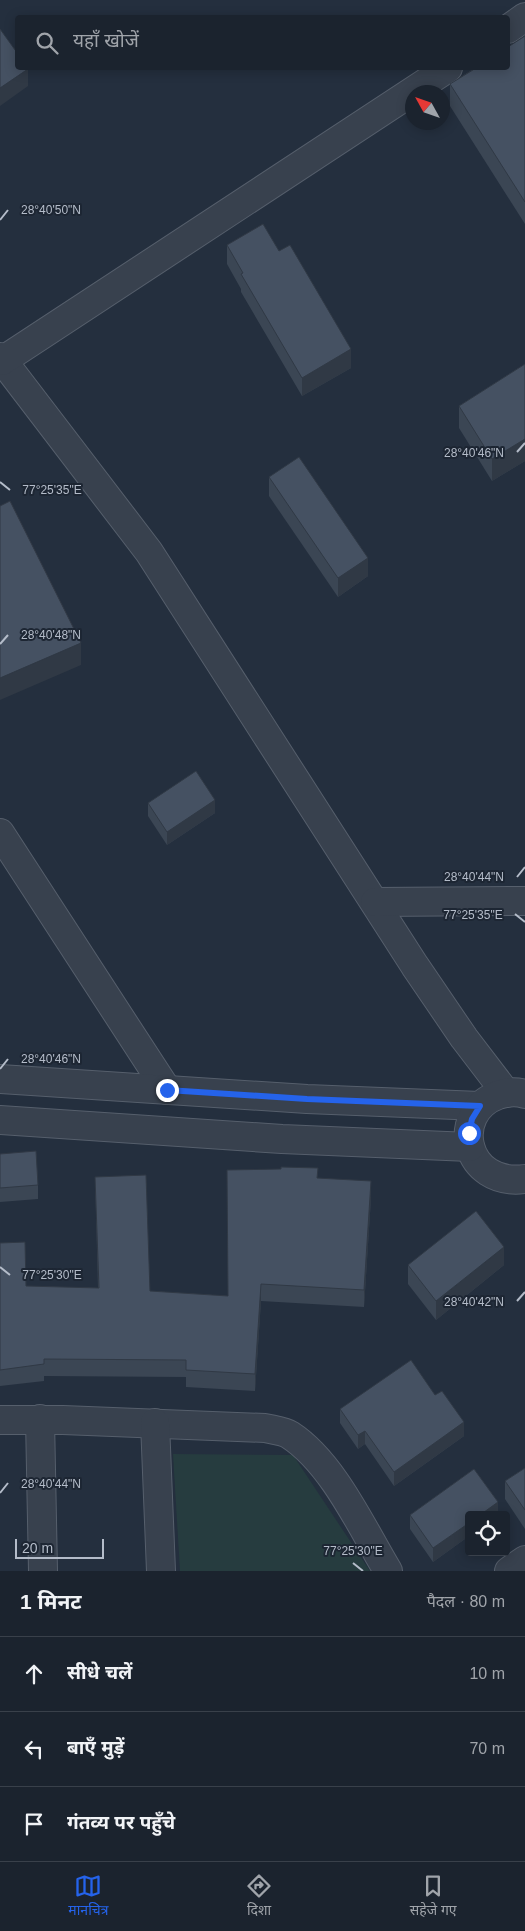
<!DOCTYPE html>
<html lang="hi">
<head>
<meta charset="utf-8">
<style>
	body { margin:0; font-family:Helvetica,"Noto Sans Devanagari",sans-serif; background:#282f3a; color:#f1f3f6 }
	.controls { position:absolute; right:15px; bottom:15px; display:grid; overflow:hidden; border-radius:5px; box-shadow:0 2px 12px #0003 }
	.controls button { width:45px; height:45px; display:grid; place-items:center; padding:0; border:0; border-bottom:1px solid #39404a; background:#1b232e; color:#f1f3f6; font:25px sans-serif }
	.compass { position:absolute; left:405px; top:85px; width:45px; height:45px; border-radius:50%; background:#1b232e; box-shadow:0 2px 12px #0003; rotate:310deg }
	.scale { position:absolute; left:15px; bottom:12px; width:89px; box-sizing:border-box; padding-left:5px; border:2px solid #b4bcc9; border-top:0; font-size:14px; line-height:18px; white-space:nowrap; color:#b4bcc9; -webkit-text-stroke:4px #1d2633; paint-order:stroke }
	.stop { position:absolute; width:15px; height:15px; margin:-11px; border:4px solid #2563eb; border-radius:50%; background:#fff }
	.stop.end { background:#2563eb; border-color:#fff; box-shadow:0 1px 5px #0008 }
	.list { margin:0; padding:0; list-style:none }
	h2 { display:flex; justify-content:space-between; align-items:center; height:65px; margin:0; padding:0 20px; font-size:21px }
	h2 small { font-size:16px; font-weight:400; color:#a0a4aa }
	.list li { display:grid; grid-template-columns:32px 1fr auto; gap:15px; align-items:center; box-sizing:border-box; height:75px; padding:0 20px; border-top:1px solid #39404a }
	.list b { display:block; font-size:19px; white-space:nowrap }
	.list em { font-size:16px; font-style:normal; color:#a0a4aa }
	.icon { flex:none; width:28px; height:28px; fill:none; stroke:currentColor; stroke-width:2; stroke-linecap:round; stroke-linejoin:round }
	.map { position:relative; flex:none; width:525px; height:1571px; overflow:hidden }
	.search { position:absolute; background:#1b232e; box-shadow:0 2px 12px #0003; left:15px; right:15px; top:15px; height:55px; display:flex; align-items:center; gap:12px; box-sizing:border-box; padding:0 18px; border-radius:5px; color:#a0a4aa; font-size:19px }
	.sheet { height:290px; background:#1b232e }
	nav { display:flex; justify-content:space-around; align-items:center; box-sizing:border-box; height:70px; border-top:1px solid #39404a; background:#1b232e; font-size:14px; color:#a0a4aa }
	nav a { display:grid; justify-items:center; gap:2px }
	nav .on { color:#2563eb }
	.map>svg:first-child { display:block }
	.green { fill:#263c3f }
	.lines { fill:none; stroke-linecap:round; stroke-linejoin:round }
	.minor-casing { stroke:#565f6c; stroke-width:30 }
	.minor { stroke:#38414e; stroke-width:28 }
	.wall { fill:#3b4654 }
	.shaded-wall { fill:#303945 }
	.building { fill:#455162; stroke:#303945 }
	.route { stroke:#2563eb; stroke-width:6 }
	.ticks { fill:none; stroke:#b4bcc9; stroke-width:2 }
	.ticks-label { font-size:12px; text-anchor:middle; fill:#b4bcc9; stroke:#1d2633; stroke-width:4; stroke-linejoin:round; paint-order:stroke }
</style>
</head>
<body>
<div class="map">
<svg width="525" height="1571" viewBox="0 0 525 1571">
	<rect width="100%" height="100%" fill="#242f3e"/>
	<!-- green -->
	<path class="green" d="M173 1454 293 1455 370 1571H180Z"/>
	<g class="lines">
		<defs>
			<g id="minor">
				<path d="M508 29 525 17"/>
				<path d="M0 357 149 552 415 966 464 1038 506 1093"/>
				<path d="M2 361 448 68"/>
				<path d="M0 833 167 1090"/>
				<path d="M375 902 525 901"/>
				<path d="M0 1079 307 1099 480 1106"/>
				<path d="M525 1094C516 1091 507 1092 498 1095 449 1113 464 1187 525 1179"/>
				<path d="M0 1120 282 1139 470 1147"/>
				<path d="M40 1419 43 1571"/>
				<path d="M0 1420H63L265 1428C273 1430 284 1431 290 1435 333 1463 362 1528 388 1571"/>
				<path d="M155 1423 161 1571"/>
				<path d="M509 1571 525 1560"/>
			</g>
		</defs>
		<!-- minor casing -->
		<use href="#minor" class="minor-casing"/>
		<!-- minor -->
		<use href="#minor" class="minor"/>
	</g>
	<!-- wall -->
	<g class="wall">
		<path d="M525 36V224L450 106V84Z"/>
		<path d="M227 245 279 251 351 368 302 396 241 292V289L227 264Z"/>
		<path d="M525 364V461L492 481 459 428V406Z"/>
		<path d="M269 477 368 576 338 597 269 496Z"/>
		<path d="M148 803 215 813 167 845 148 816Z"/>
		<path d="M0 1154 38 1185V1199L0 1202Z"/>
		<path d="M95 1177 150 1291 228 1296 318 1178 371 1198 364 1307 261 1301 255 1391 186 1387V1377L44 1376V1381L0 1386V1243L26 1286 98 1288Z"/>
		<path d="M408 1265H504L436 1320 408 1284Z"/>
		<path d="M340 1409 464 1436 394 1486 365 1444 358 1449 340 1423Z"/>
		<path d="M525 1468V1529L505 1499V1481Z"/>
		<path d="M474 1469 498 1502V1515H469V1536L433 1562 410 1529V1515Z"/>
	</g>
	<!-- shaded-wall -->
	<g class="shaded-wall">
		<path d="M28 69V86L0 106V88Z"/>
		<path d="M351 349V368L302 396V378Z"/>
		<path d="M525 439V461L492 481V459Z"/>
		<path d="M368 558V576L338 597V578Z"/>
		<path d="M81 643V665L0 700V678Z"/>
		<path d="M215 800V813L167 845V832Z"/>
		<path d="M371 1181V1198L364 1307V1290Z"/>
		<path d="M504 1247V1265L436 1320V1301Z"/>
		<path d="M261 1284V1301L255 1391V1374Z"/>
		<path d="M464 1422V1436L394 1486V1472Z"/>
		<path d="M365 1431V1444L358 1449V1435Z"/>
		<path d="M498 1502V1515H480Z"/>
		<path d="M469 1523V1536L433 1562V1548Z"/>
	</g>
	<!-- building -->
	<g class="building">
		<path d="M0 29 18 54V68H27L28 69 0 88Z"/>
		<path d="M525 36V202L450 84 476 68H508V47Z"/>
		<path d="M263 224 279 251 290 245 351 349 302 378 241 274 243 273 227 245Z"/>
		<path d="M525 364V439L492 459 459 406Z"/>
		<path d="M299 457 368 558 338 578 269 477Z"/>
		<path d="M10 501 81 643 0 678V506Z"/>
		<path d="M196 771 215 800 167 832 148 803Z"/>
		<path d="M36 1151 38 1185 0 1188V1154Z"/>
		<path d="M281 1167 318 1168 317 1178 371 1181 364 1290 261 1284 255 1374 186 1370V1360L44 1359V1364L0 1370V1243L25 1242 26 1286 99 1288 95 1177 146 1175 150 1291 228 1296 227 1170 281 1169Z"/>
		<path d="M476 1211 504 1247 436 1301 408 1265Z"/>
		<path d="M411 1360 435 1395 442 1391 464 1422 394 1472 365 1431 358 1435 340 1409Z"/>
		<path d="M525 1468V1510L505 1481Z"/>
		<path d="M474 1469 498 1502 480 1515H469V1523L433 1548 410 1515Z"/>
	</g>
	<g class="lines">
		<!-- route -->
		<path class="route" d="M167 1090 307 1099 480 1106 472 1119 469 1133"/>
	</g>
	<!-- ticks -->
	<path class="ticks" d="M0 220 8 210M517 452 525 443M0 482 10 490M0 644 8 635M517 877 525 867M515 914 525 922M0 1069 8 1059M0 1267 10 1275M517 1301 525 1292M0 1493 8 1483M353 1563 363 1571"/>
	<g class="ticks-label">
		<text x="51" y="214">28°40'50"N</text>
		<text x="474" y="457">28°40'46"N</text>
		<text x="52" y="494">77°25'35"E</text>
		<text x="51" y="639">28°40'48"N</text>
		<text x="474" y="881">28°40'44"N</text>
		<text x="473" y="919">77°25'35"E</text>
		<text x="51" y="1063">28°40'46"N</text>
		<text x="52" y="1279">77°25'30"E</text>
		<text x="474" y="1306">28°40'42"N</text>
		<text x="51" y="1488">28°40'44"N</text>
		<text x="353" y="1555">77°25'30"E</text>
	</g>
</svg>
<div class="controls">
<button><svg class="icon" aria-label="locate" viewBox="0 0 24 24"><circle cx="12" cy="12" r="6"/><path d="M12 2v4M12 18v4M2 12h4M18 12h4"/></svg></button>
</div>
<svg class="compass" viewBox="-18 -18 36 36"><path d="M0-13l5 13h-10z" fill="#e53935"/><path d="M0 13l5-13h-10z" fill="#a0a4aa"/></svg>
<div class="scale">20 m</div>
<div class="stop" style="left:469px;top:1133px"></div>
<div class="stop end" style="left:167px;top:1090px"></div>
<div class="search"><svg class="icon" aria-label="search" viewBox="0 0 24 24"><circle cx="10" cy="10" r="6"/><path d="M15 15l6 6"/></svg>यहाँ खोजें</div>
</div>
<section class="sheet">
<h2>1 मिनट<small>पैदल · 80 m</small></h2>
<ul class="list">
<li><svg class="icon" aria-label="ahead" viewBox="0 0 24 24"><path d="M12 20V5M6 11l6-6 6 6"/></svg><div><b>सीधे चलें</b></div><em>10 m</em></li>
<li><svg class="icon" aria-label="left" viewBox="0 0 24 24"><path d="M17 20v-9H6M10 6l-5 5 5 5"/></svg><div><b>बाएँ मुड़ें</b></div><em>70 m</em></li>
<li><svg class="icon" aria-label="arrive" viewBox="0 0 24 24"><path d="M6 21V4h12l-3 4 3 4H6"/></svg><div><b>गंतव्य पर पहुँचे</b></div></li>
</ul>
</section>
<nav>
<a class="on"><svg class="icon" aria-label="map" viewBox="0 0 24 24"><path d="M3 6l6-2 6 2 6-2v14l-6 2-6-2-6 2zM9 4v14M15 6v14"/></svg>मानचित्र</a>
<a><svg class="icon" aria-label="directions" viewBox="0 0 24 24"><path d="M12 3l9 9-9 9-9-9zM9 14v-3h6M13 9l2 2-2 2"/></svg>दिशा</a>
<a><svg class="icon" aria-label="saved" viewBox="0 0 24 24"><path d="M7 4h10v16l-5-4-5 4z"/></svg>सहेजे गए</a>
</nav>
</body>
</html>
